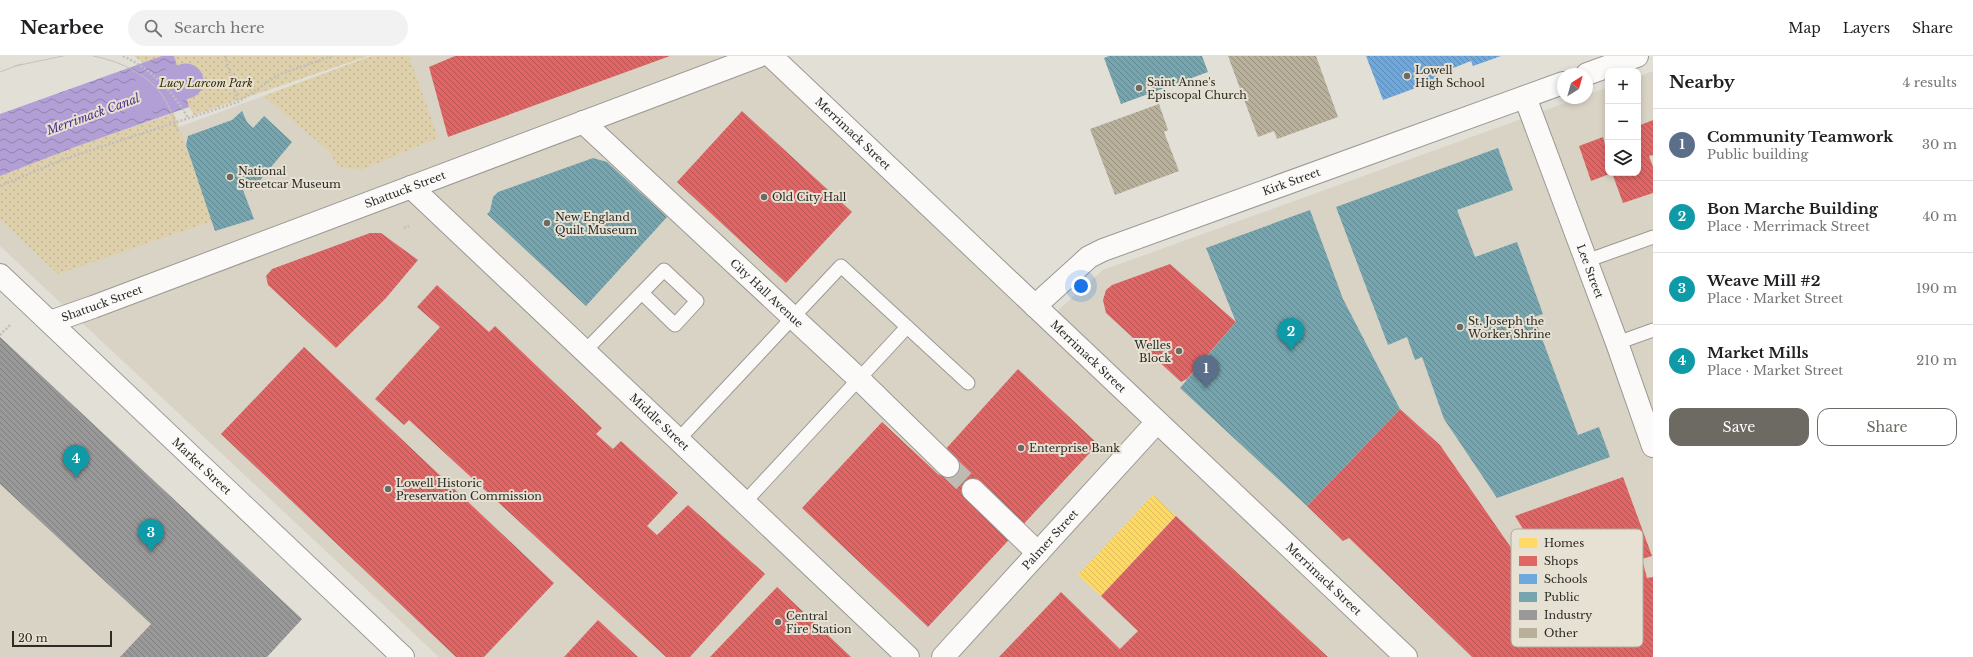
<!DOCTYPE html>
<html lang="en">
<head>
<meta charset="utf-8">
<style>
	body { margin:0; font-family:"Libre Baskerville",serif; background:#f2f2f2; color:#202124 }
	.controls { position:absolute; right:12px; top:12px; display:grid; overflow:hidden; border-radius:8px; box-shadow:0 2px 6px #0003 }
	.controls button { width:36px; height:36px; display:grid; place-items:center; padding:0; border:0; border-bottom:1px solid #e0e0e0; background:#fff; color:#202124; font:20px sans-serif }
	.compass { position:absolute; left:1557px; top:12px; width:36px; height:36px; border-radius:50%; background:#fff; box-shadow:0 2px 6px #0003; rotate:37deg }
	.scale { position:absolute; left:12px; bottom:10px; width:100px; box-sizing:border-box; padding-left:4px; border:2px solid #2c2b25; border-top:0; font-size:11px; line-height:14px; white-space:nowrap; color:#2c2b25; -webkit-text-stroke:3px #e6e1d3; paint-order:stroke }
	.you { position:absolute; left:1081px; top:230px; width:14px; height:14px; margin:-10px; border:3px solid #fff; border-radius:50%; background:#1a73e8; box-shadow:0 0 0 6px #1a73e833 }
	.badge { display:grid; place-items:center; width:26px; height:26px; border-radius:50%; background:#6c6a63; color:#fff; font-size:13px; font-weight:700 }
	.pin { position:absolute; translate:-50% -33px; filter:drop-shadow(0 1px 2px #0008) }
	.pin::after { content:''; position:absolute; top:21px; width:14px; height:12px; background:inherit; clip-path:polygon(0 0,100% 0,50% 100%) }
	.list { margin:0; padding:0; list-style:none }
	h2 { display:flex; justify-content:space-between; align-items:center; height:52px; margin:0; padding:0 16px; font-size:17px }
	h2 small { font-size:13px; font-weight:400; color:#757577 }
	.list li { display:grid; grid-template-columns:26px 1fr auto; gap:12px; align-items:center; box-sizing:border-box; height:72px; padding:0 16px; border-top:1px solid #e0e0e0 }
	.list b { display:block; font-size:15px; white-space:nowrap }
	.list p { margin:0; font-size:13px; white-space:nowrap; color:#757577 }
	.list em { font-size:13px; font-style:normal; color:#757577 }
	.actions { display:flex; gap:8px; padding:12px 16px }
	.actions a { flex:1; padding:9px 0; border:1px solid #6c6a63; border-radius:12px; text-align:center; font-size:14px; color:#6c6a63 }
	.actions .main { background:#6c6a63; color:#fff }
	.icon { flex:none; width:22px; height:22px; fill:none; stroke:currentColor; stroke-width:2; stroke-linecap:round; stroke-linejoin:round }
	.map { position:relative; flex:none; width:1653px; height:601px; overflow:hidden }
	header { display:flex; align-items:center; gap:24px; box-sizing:border-box; height:56px; padding:0 20px; background:#fff; border-bottom:1px solid #e0e0e0 }
	header strong { font-size:19px }
	nav { display:flex; gap:22px; margin-inline-start:auto; font-size:14px }
	.search { width:280px; height:36px; background:#f2f2f2; display:flex; align-items:center; gap:10px; box-sizing:border-box; padding:0 14px; border-radius:22px; color:#757577; font-size:15px }
	main { display:flex }
	aside { flex:1; background:#fff }
	.map>svg:first-child { display:block }
	.built { fill:#d8d3c4 }
	.park { fill:url(#park-dots) }
	.water { fill:url(#water-waves) }
	.homes { fill:url(#homes-back-hatch) }
	.shops { fill:url(#shops-back-hatch) }
	.schools { fill:url(#schools-back-hatch) }
	.public { fill:url(#public-back-hatch) }
	.industry { fill:url(#industry-back-hatch) }
	.lines { fill:none; stroke-linecap:round; stroke-linejoin:round }
	.canal { stroke:#b29fd6; stroke-width:35 }
	.building { fill:url(#building-back-hatch) }
	.street-tunnel { stroke:#bebbb3; stroke-width:22; stroke-dasharray:22 11; stroke-linecap:butt }
	.lane-casing { stroke:#9a9993; stroke-width:15 }
	.street-casing { stroke:#9a9993; stroke-width:24 }
	.secondary-casing { stroke:#9a9993; stroke-width:24 }
	.path { stroke:#c0bfbd; stroke-width:2.5; stroke-dasharray:2 2; stroke-linecap:butt }
	.lane { stroke:#fbfaf9; stroke-width:13 }
	.street { stroke:#fbfaf9; stroke-width:22 }
	.secondary { stroke:#fbfaf9; stroke-width:22 }
	.tram { stroke:#c3c1bf; stroke-width:1 }
	.poi-dot { fill:#6c6a63; stroke:#e6e1d3; stroke-width:1.5 }
	.labels { text-anchor:middle; dominant-baseline:central; stroke-width:4; stroke-linejoin:round; paint-order:stroke }
	.poi-label { font-size:11px; fill:#2c2b25; stroke:#e6e1d3; text-anchor:start }
	.park-label { font-size:11px; font-style:italic; fill:#382b01; stroke:#e6e1d3 }
	.street-label { font-size:11px; fill:#2c2b25; stroke:#e6e1d3 }
	.water-label { font-size:12px; font-style:italic; fill:#532d8c; stroke:#e6e1d3 }
	.key { fill:#e6e1d3; stroke:#aeaa9f; stroke-width:1 }
	.key-label { font-size:11px; fill:#2c2b25 }
</style>
</head>
<body>
<header>
<strong>Nearbee</strong>
<div class="search"><svg class="icon" aria-label="search" viewBox="0 0 24 24"><circle cx="10" cy="10" r="6"/><path d="M15 15l6 6"/></svg>Search here</div>
<nav><a>Map</a><a>Layers</a><a>Share</a></nav>
</header>
<main>
<div class="map">
<svg width="1653" height="601" viewBox="0 0 1653 601">
	<defs>
		<pattern id="park-dots" width="8" height="8" patternUnits="userSpaceOnUse"><rect width="8" height="8" fill="#ded0aa"/><path d="M2 2h.1M6 6h.1" fill="none" stroke="#bfb392" stroke-width="1.8" stroke-linecap="round"/></pattern>
		<pattern id="water-waves" width="16" height="10" patternUnits="userSpaceOnUse"><rect width="16" height="10" fill="#b29fd6"/><path d="M0 5q4-4 8 0t8 0" fill="none" stroke="#9182ad"/></pattern>
		<pattern id="homes-back-hatch" width="6" height="6" patternUnits="userSpaceOnUse"><rect width="6" height="6" fill="#ffd966"/><path d="M-1 5l2 2M0 0l6 6M5-1l2 2" fill="none" stroke="#dbba58"/></pattern>
		<pattern id="shops-back-hatch" width="6" height="6" patternUnits="userSpaceOnUse"><rect width="6" height="6" fill="#e06666"/><path d="M-1 5l2 2M0 0l6 6M5-1l2 2" fill="none" stroke="#b65454"/></pattern>
		<pattern id="schools-back-hatch" width="6" height="6" patternUnits="userSpaceOnUse"><rect width="6" height="6" fill="#6fa8dc"/><path d="M-1 5l2 2M0 0l6 6M5-1l2 2" fill="none" stroke="#5b89b2"/></pattern>
		<pattern id="public-back-hatch" width="6" height="6" patternUnits="userSpaceOnUse"><rect width="6" height="6" fill="#76a5af"/><path d="M-1 5l2 2M0 0l6 6M5-1l2 2" fill="none" stroke="#61878e"/></pattern>
		<pattern id="industry-back-hatch" width="6" height="6" patternUnits="userSpaceOnUse"><rect width="6" height="6" fill="#999"/><path d="M-1 5l2 2M0 0l6 6M5-1l2 2" fill="none" stroke="#7d7d7d"/></pattern>
		<pattern id="building-back-hatch" width="6" height="6" patternUnits="userSpaceOnUse"><rect width="6" height="6" fill="#b8b09a"/><path d="M-1 5l2 2M0 0l6 6M5-1l2 2" fill="none" stroke="#968f7d"/></pattern>
	</defs>
	<rect width="100%" height="100%" fill="#e2dfd7"/>
	<!-- built -->
	<g class="built">
		<path d="M372 0H762L1046 265 1103 214 1579 42H1587V39L1608 31V117H1638V21L1653 15V601H439L0 190V137Z"/>
		<path d="M0 281 302 563 267 601H0Z"/>
	</g>
	<!-- park -->
	<g class="park">
		<path d="M134 0H368L194 59 177 32Z"/>
		<path d="M371 0H409L438 82 360 114 338 110 330 96 264 40Z"/>
		<path d="M174 57 212 165 58 218 0 163V120L75 91Z"/>
	</g>
	<!-- water -->
	<path class="water" d="M162 0H174L189 51 75 91 0 120V58Z"/>
	<!-- homes -->
	<path class="homes" d="M1153 439 1176 460 1101 540 1078 519Z"/>
	<!-- shops -->
	<g class="shops">
		<path d="M455 0H670L448 81 429 11Z"/>
		<path d="M742 55 852 156 786 227 677 126Z"/>
		<path d="M1653 64V99L1649 100 1653 111V137L1623 147 1612 117 1591 125 1579 90 1603 81 1605 89 1608 88V117H1638V77H1640L1638 70Z"/>
		<path d="M370 177H381L418 204 386 242 336 292 268 229 266 220 272 213Z"/>
		<path d="M1170 208 1236 266 1187 323 1181 326 1106 257 1103 244 1106 234 1112 229Z"/>
		<path d="M437 229 489 276 495 270 602 372 596 378 613 393 621 385 678 437 647 470 657 479 688 449 765 518 690 601H666L409 364 404 369 375 343 440 271 417 251Z"/>
		<path d="M304 291 554 527 484 601H456L221 378Z"/>
		<path d="M1018 313 1098 388 928 571 802 452 882 366 939 419 953 404 944 395Z"/>
		<path d="M1400 353 1440 389 1512 493 1526 478 1515 460 1623 421 1652 500 1642 503 1647 522 1653 521V601H1472L1349 482 1343 485 1307 450Z"/>
		<path d="M1176 460 1328 601H999L1061 536 1120 593 1138 575 1101 540Z"/>
		<path d="M777 531 851 601H710Z"/>
		<path d="M598 564 638 601H564Z"/>
	</g>
	<!-- schools -->
	<path class="schools" d="M1366 0H1501L1473 10 1471 5 1438 18 1440 23 1383 44Z"/>
	<!-- public -->
	<g class="public">
		<path d="M1109 0H1202L1208 16 1121 48 1104 2Z"/>
		<path d="M242 55 247 66 253 72 264 60 292 86 251 135 248 131 243 134 254 163 215 175 186 89 188 80 232 64Z"/>
		<path d="M1498 92 1513 134 1457 154 1475 201 1517 186 1543 258 1534 261 1578 379 1599 371 1610 401 1497 442 1444 363 1422 301 1415 304 1407 281 1388 289 1336 151Z"/>
		<path d="M593 102 607 106 667 161 586 250 487 158 490 155 493 141 498 136Z"/>
		<path d="M1310 154 1343 243 1400 353 1307 450 1180 332 1236 266 1206 192Z"/>
	</g>
	<!-- industry -->
	<path class="industry" d="M0 281 302 563 267 601H120L151 568 0 428Z"/>
	<g class="lines">
		<!-- canal -->
		<path class="canal" d="M136 43 186 25"/>
	</g>
	<!-- building -->
	<g class="building">
		<path d="M1228 0H1316L1338 61 1277 83 1274 75 1258 81Z"/>
		<path d="M1159 48 1168 74 1164 76 1179 115 1115 139 1090 73Z"/>
	</g>
	<g class="lines">
		<!-- street-tunnel -->
		<path class="street-tunnel" d="M948 410 973 434"/>
		<defs>
			<g id="lane">
				<path d="M1586 205 1653 181"/>
				<path d="M1617 287 1653 274"/>
				<path d="M584 296 664 214 697 245 675 269 642 237"/>
				<path d="M678 384 841 210 968 327"/>
				<path d="M744 447 907 271"/>
			</g>
			<g id="street">
				<path id="s1" d="M1525 41 1617 287 1653 390"/>
				<path id="s2" d="M583 66 859 323 948 410"/>
				<path d="M973 434 1038 497"/>
			</g>
			<g id="secondary">
				<path id="s3" d="M771 0 1406 601"/>
				<path d="M1587 18 1637 0"/>
				<path id="s4" d="M411 131 908 601"/>
				<path id="s5" d="M0 219 403 601"/>
				<path id="s6" d="M1035 250 1089 201 1103 194 1563 27"/>
				<path id="s7" d="M50 266 93 251 759 0"/>
				<path id="s8" d="M943 601 1157 366"/>
			</g>
		</defs>
		<!-- lane casing -->
		<use href="#lane" class="lane-casing"/>
		<!-- street casing -->
		<use href="#street" class="street-casing"/>
		<!-- secondary casing -->
		<use href="#secondary" class="secondary-casing"/>
		<!-- path -->
		<g class="path">
			<path d="M123 0C151 13 173 35 188 62"/>
			<path d="M225 0 238 46"/>
			<path d="M0 130 64 103 238 46 278 19 332 0"/>
			<path d="M404 172 409 170"/>
			<path d="M0 279 11 268"/>
		</g>
		<!-- lane -->
		<use href="#lane" class="lane"/>
		<!-- street -->
		<use href="#street" class="street"/>
		<!-- secondary -->
		<use href="#secondary" class="secondary"/>
		<!-- tram -->
		<g class="tram">
			<path d="M93 0C121 5 155 21 168 49 172 57 175 66 177 75"/>
			<path d="M15 10 63 0"/>
			<path d="M0 16 21 8"/>
		</g>
	</g>
	<!-- markers -->
	<g class="poi-dot">
		<circle cx="1407" cy="20" r="4"/>
		<circle cx="1139" cy="32" r="4"/>
		<circle cx="230" cy="121" r="4"/>
		<circle cx="764" cy="141" r="4"/>
		<circle cx="547" cy="167" r="4"/>
		<circle cx="1460" cy="271" r="4"/>
		<circle cx="1179" cy="295" r="4"/>
		<circle cx="1021" cy="392" r="4"/>
		<circle cx="388" cy="433" r="4"/>
		<circle cx="778" cy="566" r="4"/>
	</g>
	<g class="labels">
		<!-- poi labels -->
		<g class="poi-label">
			<text x="1415" y="14">Lowell<tspan x="1415" dy="13">High School</tspan></text>
			<text x="1147" y="26">Saint Anne's<tspan x="1147" dy="13">Episcopal Church</tspan></text>
			<text x="238" y="115">National<tspan x="238" dy="13">Streetcar Museum</tspan></text>
			<text x="772" y="141">Old City Hall</text>
			<text x="555" y="161">New England<tspan x="555" dy="13">Quilt Museum</tspan></text>
			<text x="1468" y="265">St. Joseph the<tspan x="1468" dy="13">Worker Shrine</tspan></text>
			<text x="1171" y="289" text-anchor="end">Welles<tspan x="1171" dy="13">Block</tspan></text>
			<text x="1029" y="392">Enterprise Bank</text>
			<text x="396" y="427">Lowell Historic<tspan x="396" dy="13">Preservation Commission</tspan></text>
			<text x="786" y="560">Central<tspan x="786" dy="13">Fire Station</tspan></text>
		</g>
		<!-- park labels -->
		<g class="park-label">
			<text x="206" y="27">Lucy Larcom Park</text>
		</g>
		<!-- street labels -->
		<g class="street-label">
			<text stroke="none"><textPath href="#s3" startOffset="113">Merrimack Street</textPath></text>
			<text stroke="none"><textPath href="#s6" startOffset="289">Kirk Street</textPath></text>
			<text stroke="none"><textPath href="#s7" startOffset="379">Shattuck Street</textPath></text>
			<text stroke="none"><textPath href="#s1" startOffset="186">Lee Street</textPath></text>
			<text stroke="none"><textPath href="#s2" startOffset="251">City Hall Avenue</textPath></text>
			<text stroke="none"><textPath href="#s7" startOffset="55">Shattuck Street</textPath></text>
			<text stroke="none"><textPath href="#s3" startOffset="437">Merrimack Street</textPath></text>
			<text stroke="none"><textPath href="#s4" startOffset="342">Middle Street</textPath></text>
			<text stroke="none"><textPath href="#s5" startOffset="278">Market Street</textPath></text>
			<text stroke="none"><textPath href="#s8" startOffset="159">Palmer Street</textPath></text>
			<text stroke="none"><textPath href="#s3" startOffset="761">Merrimack Street</textPath></text>
		</g>
		<!-- water labels -->
		<g class="water-label">
			<text transform="translate(93 58) rotate(-20)">Merrimack Canal</text>
		</g>
	</g>
	<!-- legend -->
	<rect x="1511" y="473" width="132" height="118" rx="6" class="key"/>
	<rect x="1519" y="482" width="18" height="10" fill="#ffd966"/>
	<rect x="1519" y="500" width="18" height="10" fill="#e06666"/>
	<rect x="1519" y="518" width="18" height="10" fill="#6fa8dc"/>
	<rect x="1519" y="536" width="18" height="10" fill="#76a5af"/>
	<rect x="1519" y="554" width="18" height="10" fill="#999"/>
	<rect x="1519" y="572" width="18" height="10" fill="#b8b09a"/>
	<g class="key-label">
		<text x="1544" y="491">Homes</text>
		<text x="1544" y="509">Shops</text>
		<text x="1544" y="527">Schools</text>
		<text x="1544" y="545">Public</text>
		<text x="1544" y="563">Industry</text>
		<text x="1544" y="581">Other</text>
	</g>
</svg>
<div class="controls">
<button>+</button>
<button>−</button>
<button><svg class="icon" aria-label="layers" viewBox="0 0 24 24"><path d="M12 4l9 5-9 5-9-5zM3 14l9 5 9-5"/></svg></button>
</div>
<svg class="compass" viewBox="-18 -18 36 36"><path d="M0-13l5 13h-10z" fill="#e53935"/><path d="M0 13l5-13h-10z" fill="#757577"/></svg>
<div class="scale">20 m</div>
<div class="you"></div>
<div class="pin badge" style="left:1206px;top:332px;background:#5c6f8a">1</div>
<div class="pin badge" style="left:1291px;top:295px;background:#0f9aa8">2</div>
<div class="pin badge" style="left:151px;top:496px;background:#0f9aa8">3</div>
<div class="pin badge" style="left:76px;top:422px;background:#0f9aa8">4</div>
</div>
<aside>
<h2>Nearby<small>4 results</small></h2>
<ul class="list">
<li><span class="badge" style="background:#5c6f8a">1</span><div><b>Community Teamwork</b><p>Public building</p></div><em>30 m</em></li>
<li><span class="badge" style="background:#0f9aa8">2</span><div><b>Bon Marche Building</b><p>Place · Merrimack Street</p></div><em>40 m</em></li>
<li><span class="badge" style="background:#0f9aa8">3</span><div><b>Weave Mill #2</b><p>Place · Market Street</p></div><em>190 m</em></li>
<li><span class="badge" style="background:#0f9aa8">4</span><div><b>Market Mills</b><p>Place · Market Street</p></div><em>210 m</em></li>
</ul>
<div class="actions"><a class="main">Save</a><a>Share</a></div>
</aside>
</main>
</body>
</html>
